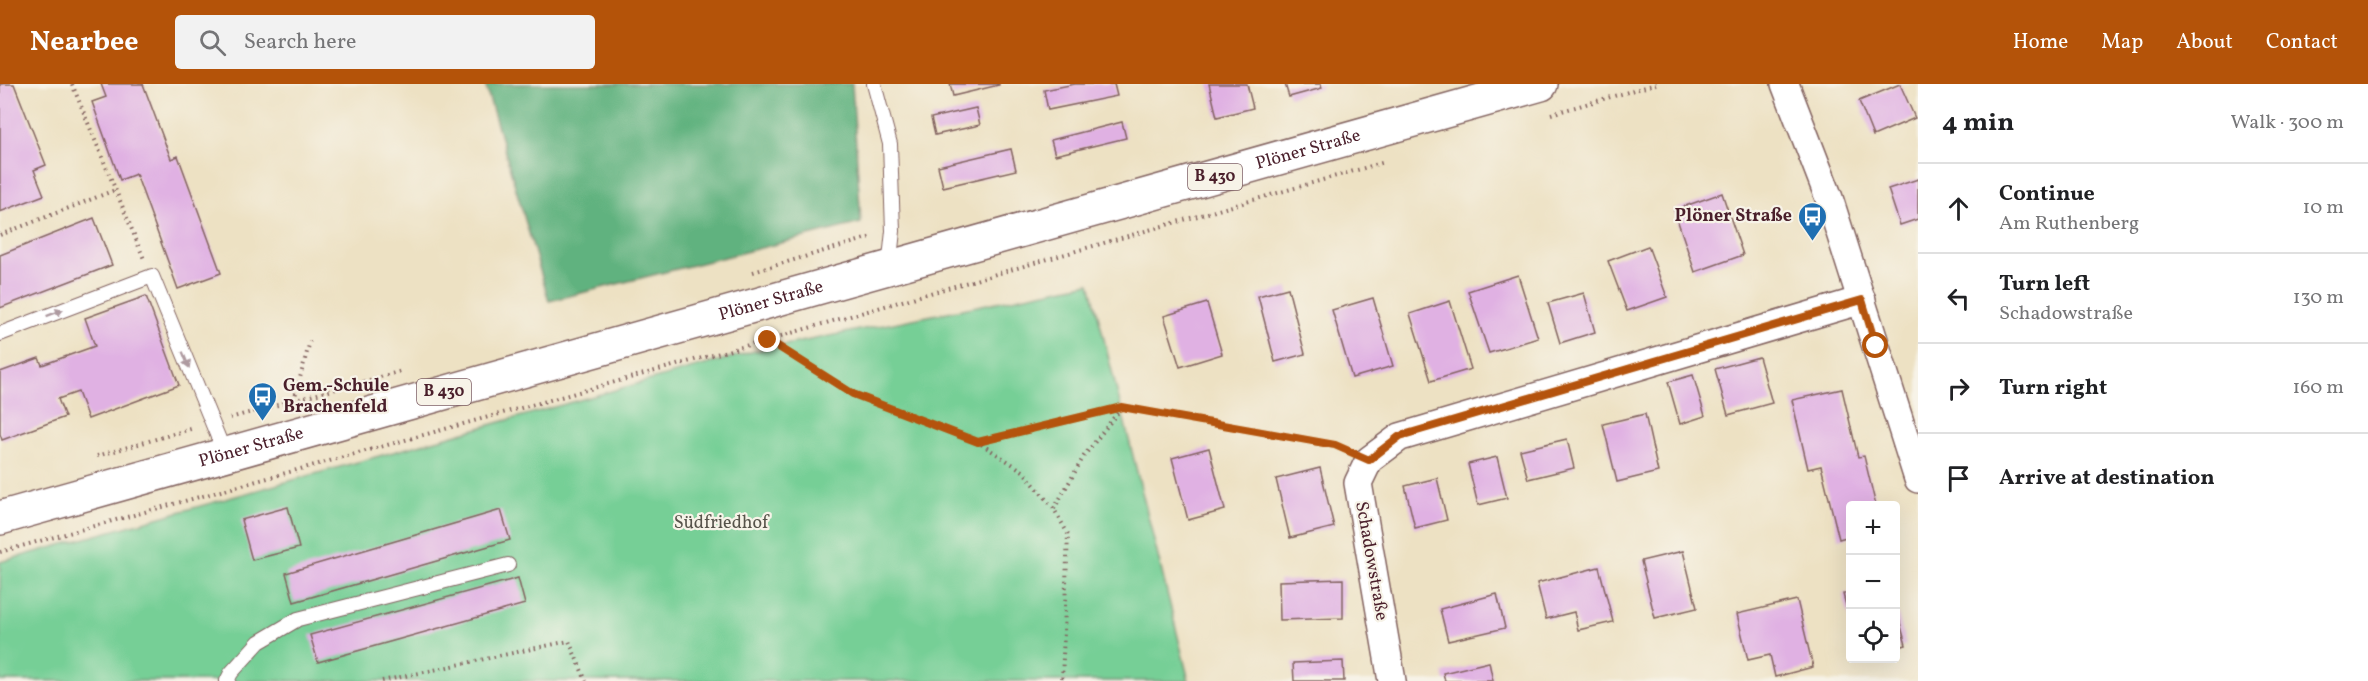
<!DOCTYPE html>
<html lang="en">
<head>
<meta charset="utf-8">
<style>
	body { margin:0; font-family:Vollkorn,serif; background:#f2f2f2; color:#202124 }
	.controls { position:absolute; right:18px; bottom:18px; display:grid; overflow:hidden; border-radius:6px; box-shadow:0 6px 24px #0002 }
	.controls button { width:54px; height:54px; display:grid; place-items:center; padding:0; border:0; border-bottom:2px solid #e0e0e0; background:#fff; color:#202124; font:30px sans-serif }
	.stop { position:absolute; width:18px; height:18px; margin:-14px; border:4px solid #b45309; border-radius:50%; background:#fff }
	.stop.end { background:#b45309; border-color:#fff; box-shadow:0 2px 6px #0008 }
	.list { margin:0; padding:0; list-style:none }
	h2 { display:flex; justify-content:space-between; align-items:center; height:78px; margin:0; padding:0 24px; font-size:26px }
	h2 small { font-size:20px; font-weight:400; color:#757577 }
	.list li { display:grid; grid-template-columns:39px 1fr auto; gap:18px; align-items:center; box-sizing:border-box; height:90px; padding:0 24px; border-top:2px solid #e0e0e0 }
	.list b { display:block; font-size:22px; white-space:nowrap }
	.list p { margin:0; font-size:20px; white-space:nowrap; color:#757577 }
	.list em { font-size:20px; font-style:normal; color:#757577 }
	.icon { flex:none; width:33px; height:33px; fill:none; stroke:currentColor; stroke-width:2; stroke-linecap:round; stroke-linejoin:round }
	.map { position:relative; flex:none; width:1918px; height:597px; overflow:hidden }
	header { display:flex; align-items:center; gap:36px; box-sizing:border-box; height:84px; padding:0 30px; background:#b45309; color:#fff }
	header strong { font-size:28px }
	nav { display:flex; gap:33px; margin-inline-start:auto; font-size:21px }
	.search { width:420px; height:54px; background:#f2f2f2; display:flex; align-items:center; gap:15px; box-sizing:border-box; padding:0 21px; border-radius:6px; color:#757577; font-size:22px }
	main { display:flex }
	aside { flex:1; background:#fff }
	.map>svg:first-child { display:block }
	.green { fill:#76cf96; stroke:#607760; stroke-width:1.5 }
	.forest { fill:#60b27f; stroke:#556855; stroke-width:1.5 }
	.building { fill:#e0b1e3 }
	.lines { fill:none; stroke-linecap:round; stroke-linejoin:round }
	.lane-casing { stroke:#836360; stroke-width:16 }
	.street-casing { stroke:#836360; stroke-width:30 }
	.primary-casing { stroke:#836360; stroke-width:36 }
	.path { stroke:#836360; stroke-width:4; stroke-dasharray:1.5 4.5; stroke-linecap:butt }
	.lane { stroke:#fff; stroke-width:14 }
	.street { stroke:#fff; stroke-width:27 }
	.primary { stroke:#fff; stroke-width:33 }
	.oneway { fill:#ae9aa0 }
	.route { stroke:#b45309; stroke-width:8 }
	.labels { text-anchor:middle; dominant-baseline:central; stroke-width:4.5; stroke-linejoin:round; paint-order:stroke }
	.shield { fill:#f7f3e8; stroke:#7e5f64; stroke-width:1.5 }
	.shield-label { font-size:16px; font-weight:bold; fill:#4a1f2b }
	.street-label { font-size:18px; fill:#4a1f2b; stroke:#f7f3e8 }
	.poi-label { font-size:18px; font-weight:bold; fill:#4a1f2b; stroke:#f7f3e8; text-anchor:end }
	.park-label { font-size:18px; fill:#57544b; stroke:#f7f3e8 }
</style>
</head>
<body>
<header>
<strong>Nearbee</strong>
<div class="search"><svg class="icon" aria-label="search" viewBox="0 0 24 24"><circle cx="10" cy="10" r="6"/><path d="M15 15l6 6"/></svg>Search here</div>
<nav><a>Home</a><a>Map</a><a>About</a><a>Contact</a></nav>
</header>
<main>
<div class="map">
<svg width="1918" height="597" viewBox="0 0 1918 597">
	<rect width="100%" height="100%" fill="#f7f3e8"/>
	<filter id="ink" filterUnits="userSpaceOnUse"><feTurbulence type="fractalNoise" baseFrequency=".0167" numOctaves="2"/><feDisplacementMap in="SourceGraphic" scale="12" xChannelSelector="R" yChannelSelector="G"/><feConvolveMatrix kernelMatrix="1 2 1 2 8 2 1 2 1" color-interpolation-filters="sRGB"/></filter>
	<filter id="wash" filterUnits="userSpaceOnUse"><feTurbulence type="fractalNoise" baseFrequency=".008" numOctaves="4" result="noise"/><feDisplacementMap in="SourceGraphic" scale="24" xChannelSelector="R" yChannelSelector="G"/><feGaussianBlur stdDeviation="1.35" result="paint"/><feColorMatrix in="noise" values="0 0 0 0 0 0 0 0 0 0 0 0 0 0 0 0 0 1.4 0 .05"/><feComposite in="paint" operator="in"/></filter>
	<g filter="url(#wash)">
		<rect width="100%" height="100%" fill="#ede1c3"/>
		<!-- green -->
		<path class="green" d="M1090 199 1189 597H0V478L751 268Z"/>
		<!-- forest -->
		<path class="forest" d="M485 0H852L861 139 549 217Z"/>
		<g id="blocks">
			<!-- building -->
			<g class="building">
				<path d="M0 0H14L46 81 34 86 44 111 0 128Z"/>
				<path d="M101 0H143L171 75 178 72 221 189 178 205 136 90 120 96 92 18 106 13Z"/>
				<path d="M950 0H999V1L953 12Z"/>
				<path d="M1075 0H1114L1117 12 1048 26 1044 6Z"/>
				<path d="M1209 0H1247L1253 24 1217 33Z"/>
				<path d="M1285 0H1321L1322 4 1289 13Z"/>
				<path d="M1900 0 1915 34 1873 52 1859 17Z"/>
				<path d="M976 24 980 41 935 51 931 34Z"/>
				<path d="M1122 38 1126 54 1055 71 1051 56Z"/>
				<path d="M1011 65 1016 86 943 103 938 82Z"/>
				<path d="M1918 95V135L1900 141 1888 105Z"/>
				<path d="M1722 109 1743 171 1695 188 1674 126Z"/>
				<path d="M94 134 112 181 0 224V171Z"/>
				<path d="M1648 162 1667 213 1627 227 1608 177Z"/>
				<path d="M1518 191 1538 254 1489 269 1468 207Z"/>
				<path d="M1288 204 1305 270 1275 278 1258 212Z"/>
				<path d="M1584 209 1595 248 1560 259 1548 219Z"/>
				<path d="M146 212 179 301 88 335 78 308 58 315 65 333 2 356 0 350V288L39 274 42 281 95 262 85 234Z"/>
				<path d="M1373 214 1393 282 1352 294 1332 226Z"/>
				<path d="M1450 217 1471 285 1431 297 1410 230Z"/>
				<path d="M1207 219 1222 270 1180 283 1164 232Z"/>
				<path d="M1759 273 1772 319 1728 331 1715 285Z"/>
				<path d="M1693 291 1705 332 1680 340 1668 298Z"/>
				<path d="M1842 305 1858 373 1864 372 1876 422H1850V452L1839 455 1821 382 1808 385 1792 316Z"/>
				<path d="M1645 330 1658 388 1617 398 1603 340Z"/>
				<path d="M1567 355 1574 384 1528 395 1520 366Z"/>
				<path d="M1209 364 1225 426 1188 436 1172 374Z"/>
				<path d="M1497 373 1507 414 1478 421 1468 380Z"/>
				<path d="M1320 384 1334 443 1290 454 1276 395Z"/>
				<path d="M1437 394 1447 436 1415 444 1405 402Z"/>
				<path d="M288 423 299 464 252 476 241 436Z"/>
				<path d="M501 426 510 456 294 518 286 489Z"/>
				<path d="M1683 467 1697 524 1655 534 1641 477Z"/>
				<path d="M1599 483 1613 538 1578 546 1574 528 1546 535 1537 499Z"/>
				<path d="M518 494 525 520 318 578 310 551Z"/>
				<path d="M1343 495V534L1280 536 1279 497Z"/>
				<path d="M1850 509V536L1843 510Z"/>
				<path d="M1497 510 1505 544 1448 557 1440 525Z"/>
				<path d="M1797 516 1813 583 1775 593 1770 571 1748 576 1737 530Z"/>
				<path d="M1896 524 1906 561 1896 564Z"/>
				<path d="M1343 577 1344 597H1294L1293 579Z"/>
				<path d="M1489 578 1493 597H1445L1443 589Z"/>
			</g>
		</g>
	</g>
	<g filter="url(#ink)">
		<use href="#blocks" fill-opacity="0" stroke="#836360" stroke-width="1.5"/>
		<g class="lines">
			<defs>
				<g id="lane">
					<path d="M874 0 890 60 893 147 889 184"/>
					<path d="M0 250 152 192 225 370"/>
					<path d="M227 597 231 589 259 558 298 535 508 481"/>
				</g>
				<g id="street">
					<path d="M1785 0 1829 114 1918 395"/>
					<path d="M1392 597 1358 399 1369 376 1400 353 1862 216"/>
				</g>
				<g id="primary">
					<path id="s1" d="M0 434 1541 0"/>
				</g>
			</defs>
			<!-- lane casing -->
			<use href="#lane" class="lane-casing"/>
			<!-- street casing -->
			<use href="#street" class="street-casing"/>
			<!-- primary casing -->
			<use href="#primary" class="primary-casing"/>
			<!-- path -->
			<g class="path">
				<path d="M72 0 144 175"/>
				<path d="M1551 30 1656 0"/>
				<path d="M0 151 115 106"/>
				<path d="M753 188 872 153"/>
				<path d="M767 255 853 310 978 358 1023 387 1054 425 1068 450 1062 597"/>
				<path d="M294 316 310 257"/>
				<path d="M230 334 402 287"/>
				<path d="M978 358 1122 323 1335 361 1346 366"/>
				<path d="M97 372 194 344"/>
				<path d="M1054 425 1084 372 1122 323"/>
				<path d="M0 468 767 256 1385 78"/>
				<path d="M382 597 569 557 586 597"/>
			</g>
			<!-- lane -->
			<use href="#lane" class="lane"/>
			<!-- street -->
			<use href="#street" class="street"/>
			<!-- primary -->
			<use href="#primary" class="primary"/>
		</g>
		<!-- one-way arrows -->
		<defs><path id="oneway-solid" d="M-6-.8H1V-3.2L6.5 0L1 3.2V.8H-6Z" transform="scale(1.5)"/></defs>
		<g class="oneway">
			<use href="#oneway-solid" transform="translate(55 229) rotate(-21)"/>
			<use href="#oneway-solid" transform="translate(186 276) rotate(68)"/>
		</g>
	</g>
	<g class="lines" filter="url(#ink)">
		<!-- route -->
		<path class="route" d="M768 256 853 310 978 358 1122 323 1335 361 1369 376 1400 352 1862 216 1876 262"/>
	</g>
	<!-- icons -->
	<defs>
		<symbol id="bus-pin" viewBox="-11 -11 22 30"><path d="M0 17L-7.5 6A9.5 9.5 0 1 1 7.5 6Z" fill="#1f6fb2" stroke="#f7f3e8"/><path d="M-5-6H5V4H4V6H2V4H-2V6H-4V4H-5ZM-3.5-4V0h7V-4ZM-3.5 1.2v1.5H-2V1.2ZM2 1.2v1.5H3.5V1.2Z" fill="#fff"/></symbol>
	</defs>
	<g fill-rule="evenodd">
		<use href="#bus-pin" x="1796" y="116" width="33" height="45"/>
		<use href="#bus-pin" x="246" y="296" width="33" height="45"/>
	</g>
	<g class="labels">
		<!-- shield labels -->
		<g class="shield">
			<rect x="1188" y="80" width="54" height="26" rx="4.5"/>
			<rect x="417" y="295" width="54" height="26" rx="4.5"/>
		</g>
		<g class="shield-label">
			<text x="1215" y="93">B 430</text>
			<text x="444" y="308">B 430</text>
		</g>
		<!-- street labels -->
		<g class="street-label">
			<text stroke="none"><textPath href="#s1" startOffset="1359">Plöner Straße</textPath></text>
			<text stroke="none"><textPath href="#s1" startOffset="801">Plöner Straße</textPath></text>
			<text stroke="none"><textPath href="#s1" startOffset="261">Plöner Straße</textPath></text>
			<text transform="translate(1371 477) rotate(80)">Schadowstraße</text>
		</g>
		<!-- poi labels -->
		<g class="poi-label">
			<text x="1792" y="132">Plöner Straße</text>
			<text x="283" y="302" text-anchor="start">Gem.-Schule<tspan x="283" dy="21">Brachenfeld</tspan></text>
		</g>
		<!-- park labels -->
		<g class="park-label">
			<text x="721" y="439">Südfriedhof</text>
		</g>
	</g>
</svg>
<div class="controls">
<button>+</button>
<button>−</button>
<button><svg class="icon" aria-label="locate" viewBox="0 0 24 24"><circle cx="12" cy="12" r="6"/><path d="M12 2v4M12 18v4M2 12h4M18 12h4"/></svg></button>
</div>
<div class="stop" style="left:1876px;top:262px"></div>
<div class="stop end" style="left:768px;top:256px"></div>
</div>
<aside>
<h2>4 min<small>Walk · 300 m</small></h2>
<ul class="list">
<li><svg class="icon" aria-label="ahead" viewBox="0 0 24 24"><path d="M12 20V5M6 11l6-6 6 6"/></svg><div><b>Continue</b><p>Am Ruthenberg</p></div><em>10 m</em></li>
<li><svg class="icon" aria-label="left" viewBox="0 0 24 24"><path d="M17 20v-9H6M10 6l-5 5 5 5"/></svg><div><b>Turn left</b><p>Schadowstraße</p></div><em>130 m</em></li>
<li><svg class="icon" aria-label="right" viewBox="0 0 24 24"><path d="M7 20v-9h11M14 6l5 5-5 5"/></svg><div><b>Turn right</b></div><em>160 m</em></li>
<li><svg class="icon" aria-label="arrive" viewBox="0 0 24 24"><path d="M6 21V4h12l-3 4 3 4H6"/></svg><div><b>Arrive at destination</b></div></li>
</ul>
</aside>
</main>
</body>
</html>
